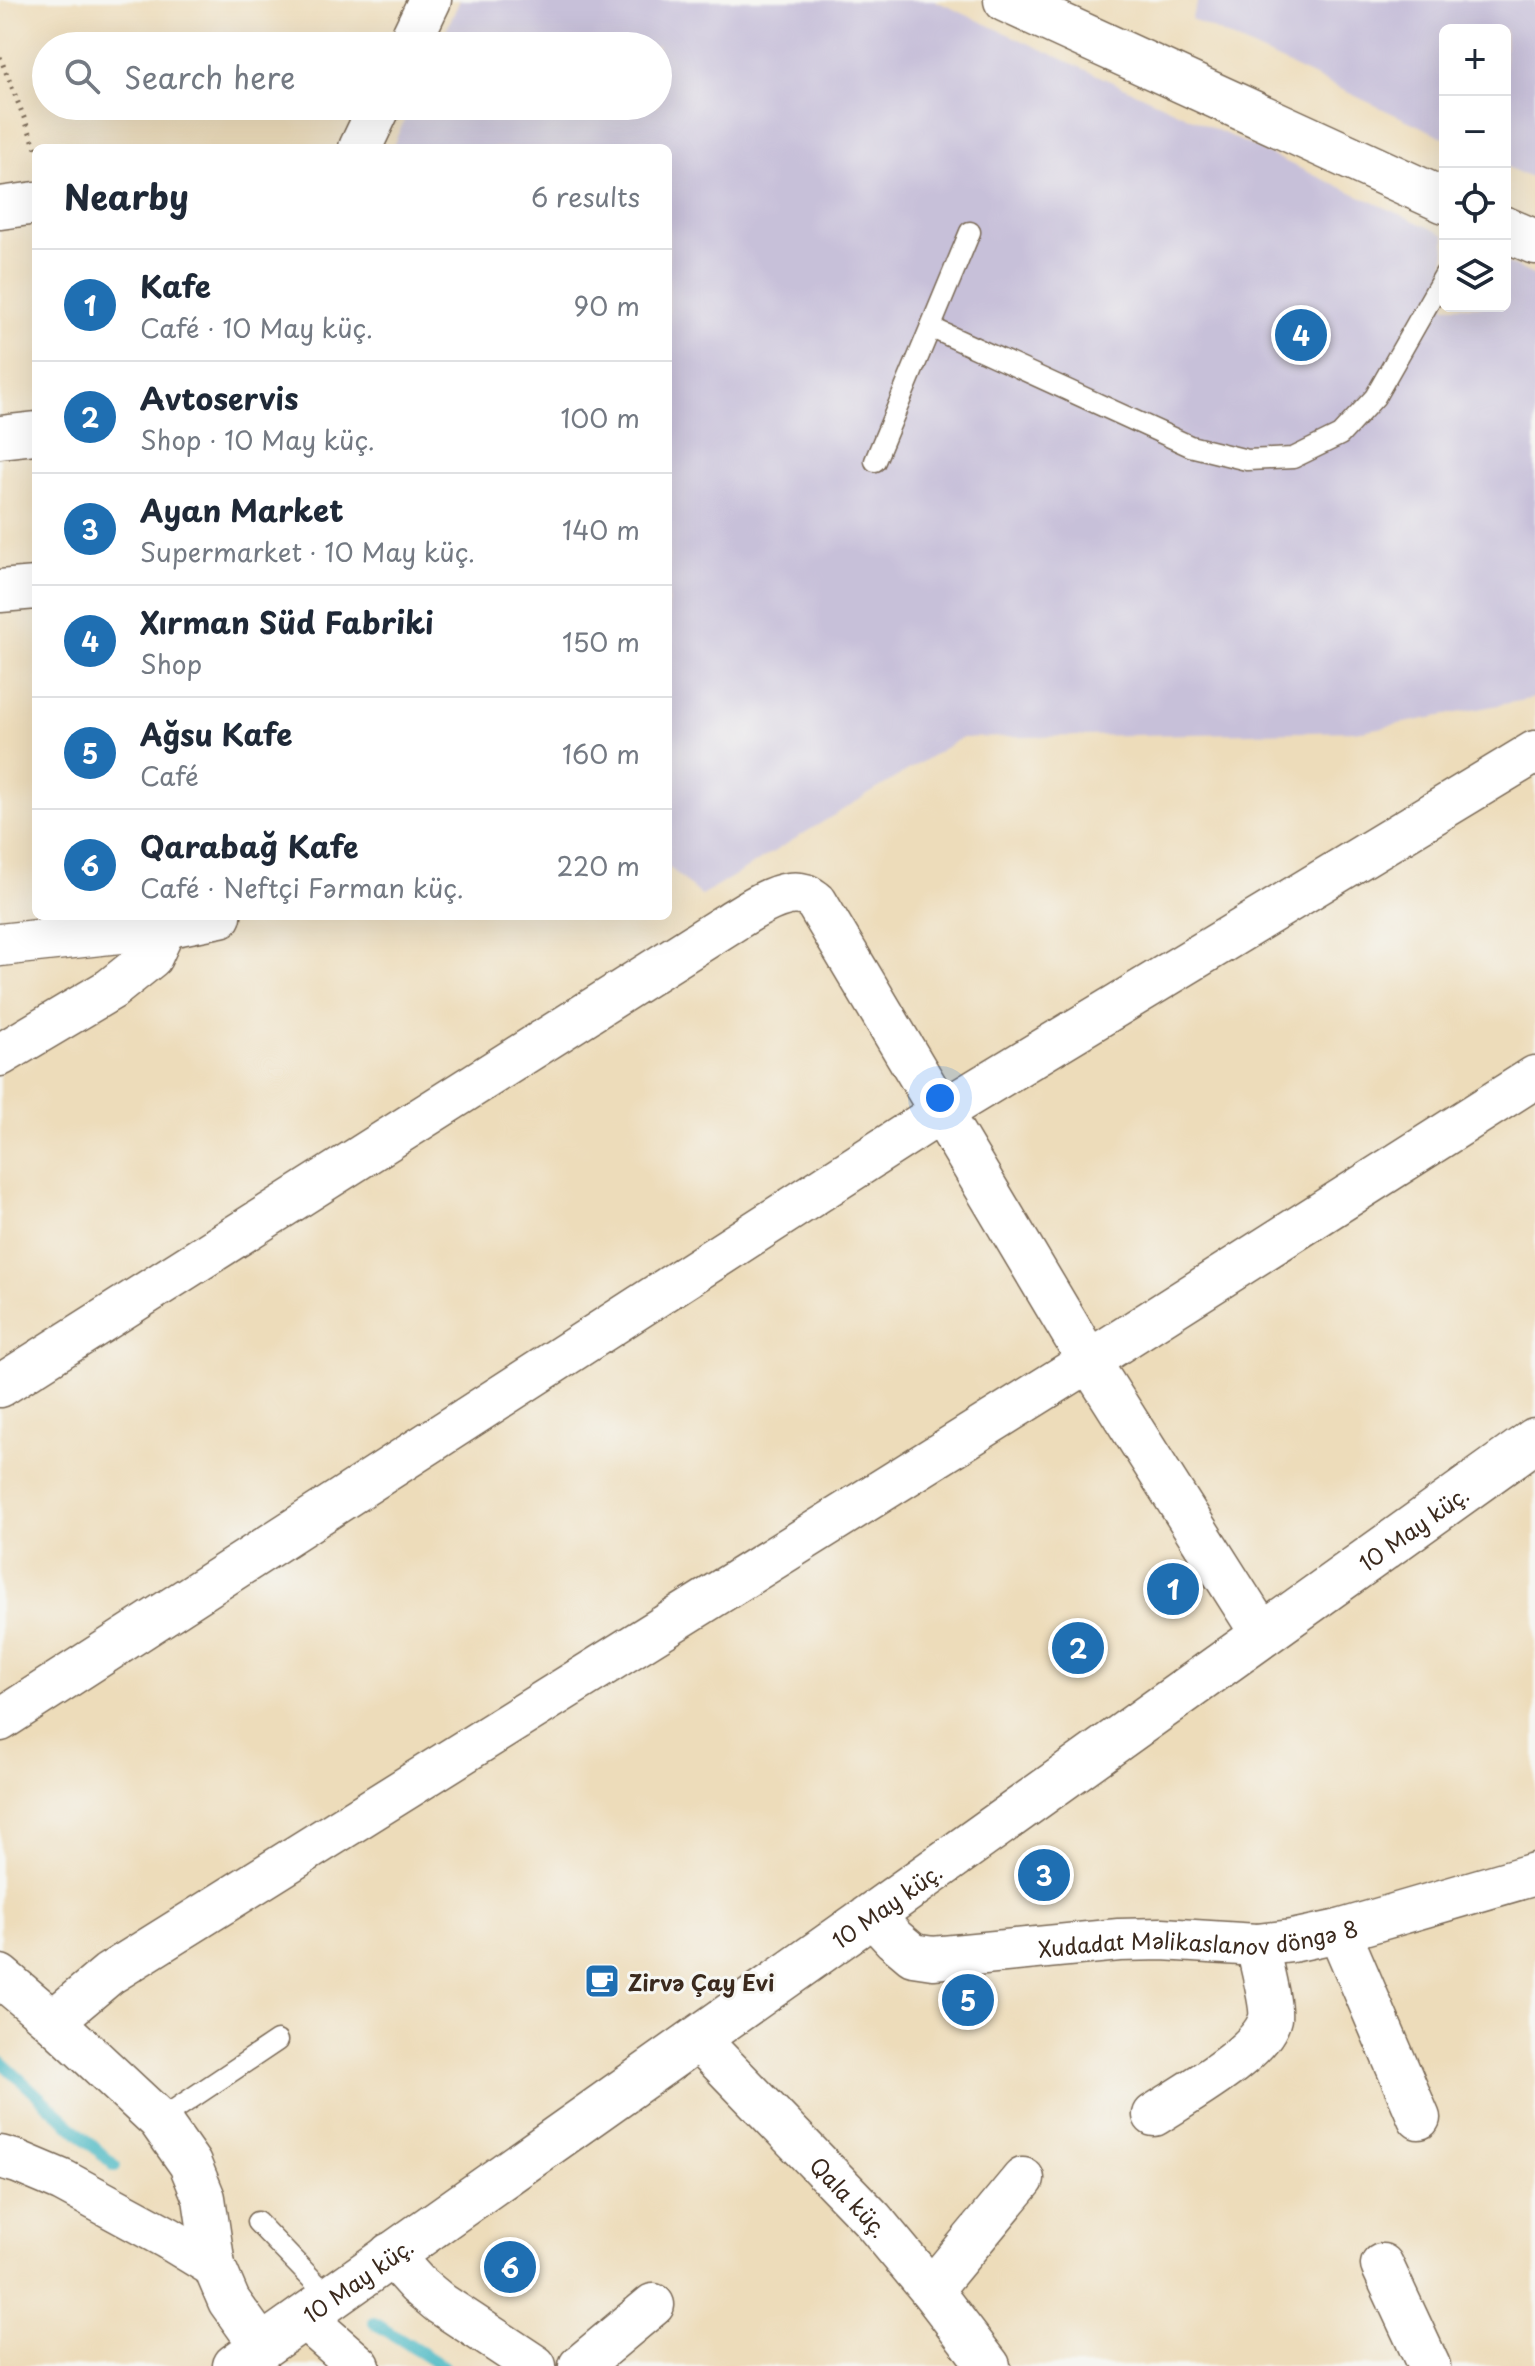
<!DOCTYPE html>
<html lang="en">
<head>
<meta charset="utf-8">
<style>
	body { margin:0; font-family:"Playpen Sans",sans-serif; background:#f2f2f3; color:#1f2937 }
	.controls { position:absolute; right:24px; top:24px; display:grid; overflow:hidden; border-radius:12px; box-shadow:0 8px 32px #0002 }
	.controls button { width:72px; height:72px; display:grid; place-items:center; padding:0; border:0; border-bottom:2px solid #e0e1e3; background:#fff; color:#1f2937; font:40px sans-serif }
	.you { position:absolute; left:940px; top:1098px; width:28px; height:28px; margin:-20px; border:6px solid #fff; border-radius:50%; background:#1a73e8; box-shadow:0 0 0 12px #1a73e833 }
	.badge { display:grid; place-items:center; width:52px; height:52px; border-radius:50%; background:#1f6fb2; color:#fff; font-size:26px; font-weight:700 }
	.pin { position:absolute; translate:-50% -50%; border:4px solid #fff; box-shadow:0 2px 8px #0006 }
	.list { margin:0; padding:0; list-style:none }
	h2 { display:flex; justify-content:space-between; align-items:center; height:104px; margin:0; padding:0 32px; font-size:34px }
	h2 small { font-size:26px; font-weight:400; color:#747a83 }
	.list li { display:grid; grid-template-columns:52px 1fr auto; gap:24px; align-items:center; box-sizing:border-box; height:112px; padding:0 32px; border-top:2px solid #e0e1e3 }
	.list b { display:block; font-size:30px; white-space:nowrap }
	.list p { margin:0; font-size:26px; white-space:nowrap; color:#747a83 }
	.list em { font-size:26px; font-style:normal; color:#747a83 }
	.icon { flex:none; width:44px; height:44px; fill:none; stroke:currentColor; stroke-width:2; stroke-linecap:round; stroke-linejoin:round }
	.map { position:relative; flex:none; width:1535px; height:2366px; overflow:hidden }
	.search { position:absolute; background:#fff; box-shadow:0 8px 32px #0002; left:32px; top:32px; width:640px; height:88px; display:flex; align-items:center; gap:20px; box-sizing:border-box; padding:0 28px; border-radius:44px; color:#747a83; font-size:30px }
	.panel { position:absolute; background:#fff; box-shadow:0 8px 32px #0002; left:32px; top:144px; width:640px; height:776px; border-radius:12px }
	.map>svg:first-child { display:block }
	.industrial { fill:#c7c0d9 }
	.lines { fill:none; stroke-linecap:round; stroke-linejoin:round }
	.stream { stroke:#4ab8c3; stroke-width:12 }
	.service-casing { stroke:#796855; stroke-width:23 }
	.minor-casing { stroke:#796855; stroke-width:45 }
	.tertiary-casing { stroke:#796855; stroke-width:47 }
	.primary-casing { stroke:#796855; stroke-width:47 }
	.path { stroke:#796855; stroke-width:5; stroke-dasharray:2 6; stroke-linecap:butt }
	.service { stroke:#fff; stroke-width:20 }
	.minor { stroke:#fff; stroke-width:42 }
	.tertiary { stroke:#fff; stroke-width:44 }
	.primary { stroke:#fff; stroke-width:44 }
	.labels { text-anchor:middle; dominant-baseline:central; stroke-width:6; stroke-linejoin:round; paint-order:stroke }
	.street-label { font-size:22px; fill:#3b2a1e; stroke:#f6f6f2 }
	.poi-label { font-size:22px; font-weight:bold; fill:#3b2a1e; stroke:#f6f6f2; text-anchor:start }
</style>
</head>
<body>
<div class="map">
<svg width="1535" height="2366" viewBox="0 0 1535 2366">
	<rect width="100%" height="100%" fill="#f6f6f2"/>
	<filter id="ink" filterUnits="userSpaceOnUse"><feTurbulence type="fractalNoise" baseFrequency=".0125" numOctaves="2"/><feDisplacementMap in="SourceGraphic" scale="16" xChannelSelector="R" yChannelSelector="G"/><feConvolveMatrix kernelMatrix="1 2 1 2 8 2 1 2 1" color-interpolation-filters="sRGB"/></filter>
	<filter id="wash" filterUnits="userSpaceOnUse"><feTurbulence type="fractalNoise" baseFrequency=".006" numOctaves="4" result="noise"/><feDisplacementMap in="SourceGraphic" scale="32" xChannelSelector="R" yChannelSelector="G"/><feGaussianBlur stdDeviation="1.8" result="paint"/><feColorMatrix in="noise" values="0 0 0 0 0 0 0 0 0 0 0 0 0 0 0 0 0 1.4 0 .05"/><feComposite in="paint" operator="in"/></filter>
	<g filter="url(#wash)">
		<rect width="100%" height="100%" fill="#eddcba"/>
		<!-- industrial -->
		<g class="industrial">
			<path d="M460 0H934L1445 235V306H1505V262L1535 276V698L1362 731 961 738 701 896 668 866V148H392L411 106H658V46H439Z"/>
			<path d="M1199 0H1535V180L1505 166V30H1445V138L1191 19Z"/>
		</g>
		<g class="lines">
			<!-- stream -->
			<g class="stream">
				<path d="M0 2061 115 2166"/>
				<path d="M374 2323 443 2366"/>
			</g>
		</g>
	</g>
	<g filter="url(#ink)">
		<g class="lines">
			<defs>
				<g id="service">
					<path d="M932 328 1190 446 1247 460 1293 458 1340 435 1375 397 1445 274"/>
					<path d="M875 461 970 232"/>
					<path d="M159 2120 277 2041"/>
					<path d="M257 2222 330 2298"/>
				</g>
				<g id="minor">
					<path d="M408 46 430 0"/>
					<path d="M360 148 380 106"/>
					<path d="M0 208 36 203"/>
					<path d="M0 437 36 433"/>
					<path d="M0 591 36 588"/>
					<path d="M0 945 165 927 220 916"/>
					<path d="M0 1055 111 989 151 957 165 927"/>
					<path d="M0 1386 726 925C746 913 781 887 805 895 809 896 813 900 816 902L1089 1361 1262 1634"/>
					<path d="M0 1720 941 1112 1535 752"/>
					<path id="s1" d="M872 1915 894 1939 913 1955 933 1958 1119 1940 1162 1939 1257 1945 1292 1941 1339 1931 1535 1874"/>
					<path d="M1339 1931 1419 2118"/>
					<path d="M0 1976 53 2021 159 2120 190 2164 204 2198 214 2266"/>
					<path d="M53 2021 109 1974 1089 1361 1535 1077"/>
					<path id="s2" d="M697 2038 872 2219 931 2290 989 2366"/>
					<path d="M1154 2115C1184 2095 1262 2053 1270 2018 1272 2004 1260 1961 1257 1945"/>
					<path d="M0 2157 18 2162 63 2181 168 2238 214 2266 229 2301 262 2347"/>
					<path d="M390 2254 417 2284 441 2304 535 2366"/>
					<path d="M1382 2265 1429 2366"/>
					<path d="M931 2290 1023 2179"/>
					<path d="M303 2317 359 2366"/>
					<path d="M580 2366 653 2305"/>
				</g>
				<g id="tertiary">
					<path d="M1006 0 1445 201"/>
					<path d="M1505 229 1535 242"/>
				</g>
				<g id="primary">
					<path id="s3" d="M235 2366 872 1915 1535 1440"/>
				</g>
			</defs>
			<!-- service casing -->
			<use href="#service" class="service-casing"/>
			<!-- minor casing -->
			<use href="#minor" class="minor-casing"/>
			<!-- tertiary casing -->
			<use href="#tertiary" class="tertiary-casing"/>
			<!-- primary casing -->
			<use href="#primary" class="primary-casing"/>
			<!-- path -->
			<path class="path" d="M0 57 36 148"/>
			<!-- service -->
			<use href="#service" class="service"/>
			<!-- minor -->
			<use href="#minor" class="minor"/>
			<!-- tertiary -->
			<use href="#tertiary" class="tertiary"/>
			<!-- primary -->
			<use href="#primary" class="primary"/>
		</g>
	</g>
	<!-- icons -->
	<defs>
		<symbol id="cafe-square" viewBox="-11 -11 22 22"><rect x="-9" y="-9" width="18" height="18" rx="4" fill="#1f6fb2" stroke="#f6f6f2"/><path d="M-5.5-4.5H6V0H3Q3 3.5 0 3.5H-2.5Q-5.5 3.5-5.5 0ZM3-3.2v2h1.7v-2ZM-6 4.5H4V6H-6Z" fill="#fff"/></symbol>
	</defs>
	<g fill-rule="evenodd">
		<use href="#cafe-square" x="582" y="1961" width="40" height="40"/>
	</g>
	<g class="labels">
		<!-- street labels -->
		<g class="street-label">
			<text stroke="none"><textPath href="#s3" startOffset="1446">10 May küç.</textPath></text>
			<text stroke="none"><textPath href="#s3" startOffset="798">10 May küç.</textPath></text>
			<text stroke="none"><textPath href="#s1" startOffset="344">Xudadat Məlikaslanov döngə 8</textPath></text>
			<text stroke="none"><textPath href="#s2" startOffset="220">Qala küç.</textPath></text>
			<text stroke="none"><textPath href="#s3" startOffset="150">10 May küç.</textPath></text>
		</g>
		<!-- poi labels -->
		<g class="poi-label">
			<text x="628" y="1981">Zirvə Çay Evi</text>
		</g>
	</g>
</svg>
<div class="controls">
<button>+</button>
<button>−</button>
<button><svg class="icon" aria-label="locate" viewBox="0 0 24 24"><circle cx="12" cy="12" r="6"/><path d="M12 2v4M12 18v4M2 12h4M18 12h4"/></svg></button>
<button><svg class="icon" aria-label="layers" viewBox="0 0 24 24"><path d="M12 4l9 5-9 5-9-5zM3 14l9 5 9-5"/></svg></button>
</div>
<div class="you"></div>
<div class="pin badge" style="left:1173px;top:1589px">1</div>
<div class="pin badge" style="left:1078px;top:1648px">2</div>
<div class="pin badge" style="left:1044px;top:1875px">3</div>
<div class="pin badge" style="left:1301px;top:335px">4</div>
<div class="pin badge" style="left:968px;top:2000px">5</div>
<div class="pin badge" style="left:510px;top:2267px">6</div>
<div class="search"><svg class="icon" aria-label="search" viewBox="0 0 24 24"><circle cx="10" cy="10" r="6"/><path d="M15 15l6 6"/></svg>Search here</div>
<section class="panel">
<h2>Nearby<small>6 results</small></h2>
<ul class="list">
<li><span class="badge">1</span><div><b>Kafe</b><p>Café · 10 May küç.</p></div><em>90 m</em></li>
<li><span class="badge">2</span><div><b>Avtoservis</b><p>Shop · 10 May küç.</p></div><em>100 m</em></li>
<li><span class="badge">3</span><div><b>Ayan Market</b><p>Supermarket · 10 May küç.</p></div><em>140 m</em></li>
<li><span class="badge">4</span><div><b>Xırman Süd Fabriki</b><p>Shop</p></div><em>150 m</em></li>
<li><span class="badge">5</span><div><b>Ağsu Kafe</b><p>Café</p></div><em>160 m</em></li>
<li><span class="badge">6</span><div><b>Qarabağ Kafe</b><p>Café · Neftçi Fərman küç.</p></div><em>220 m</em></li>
</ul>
</section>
</div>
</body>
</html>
